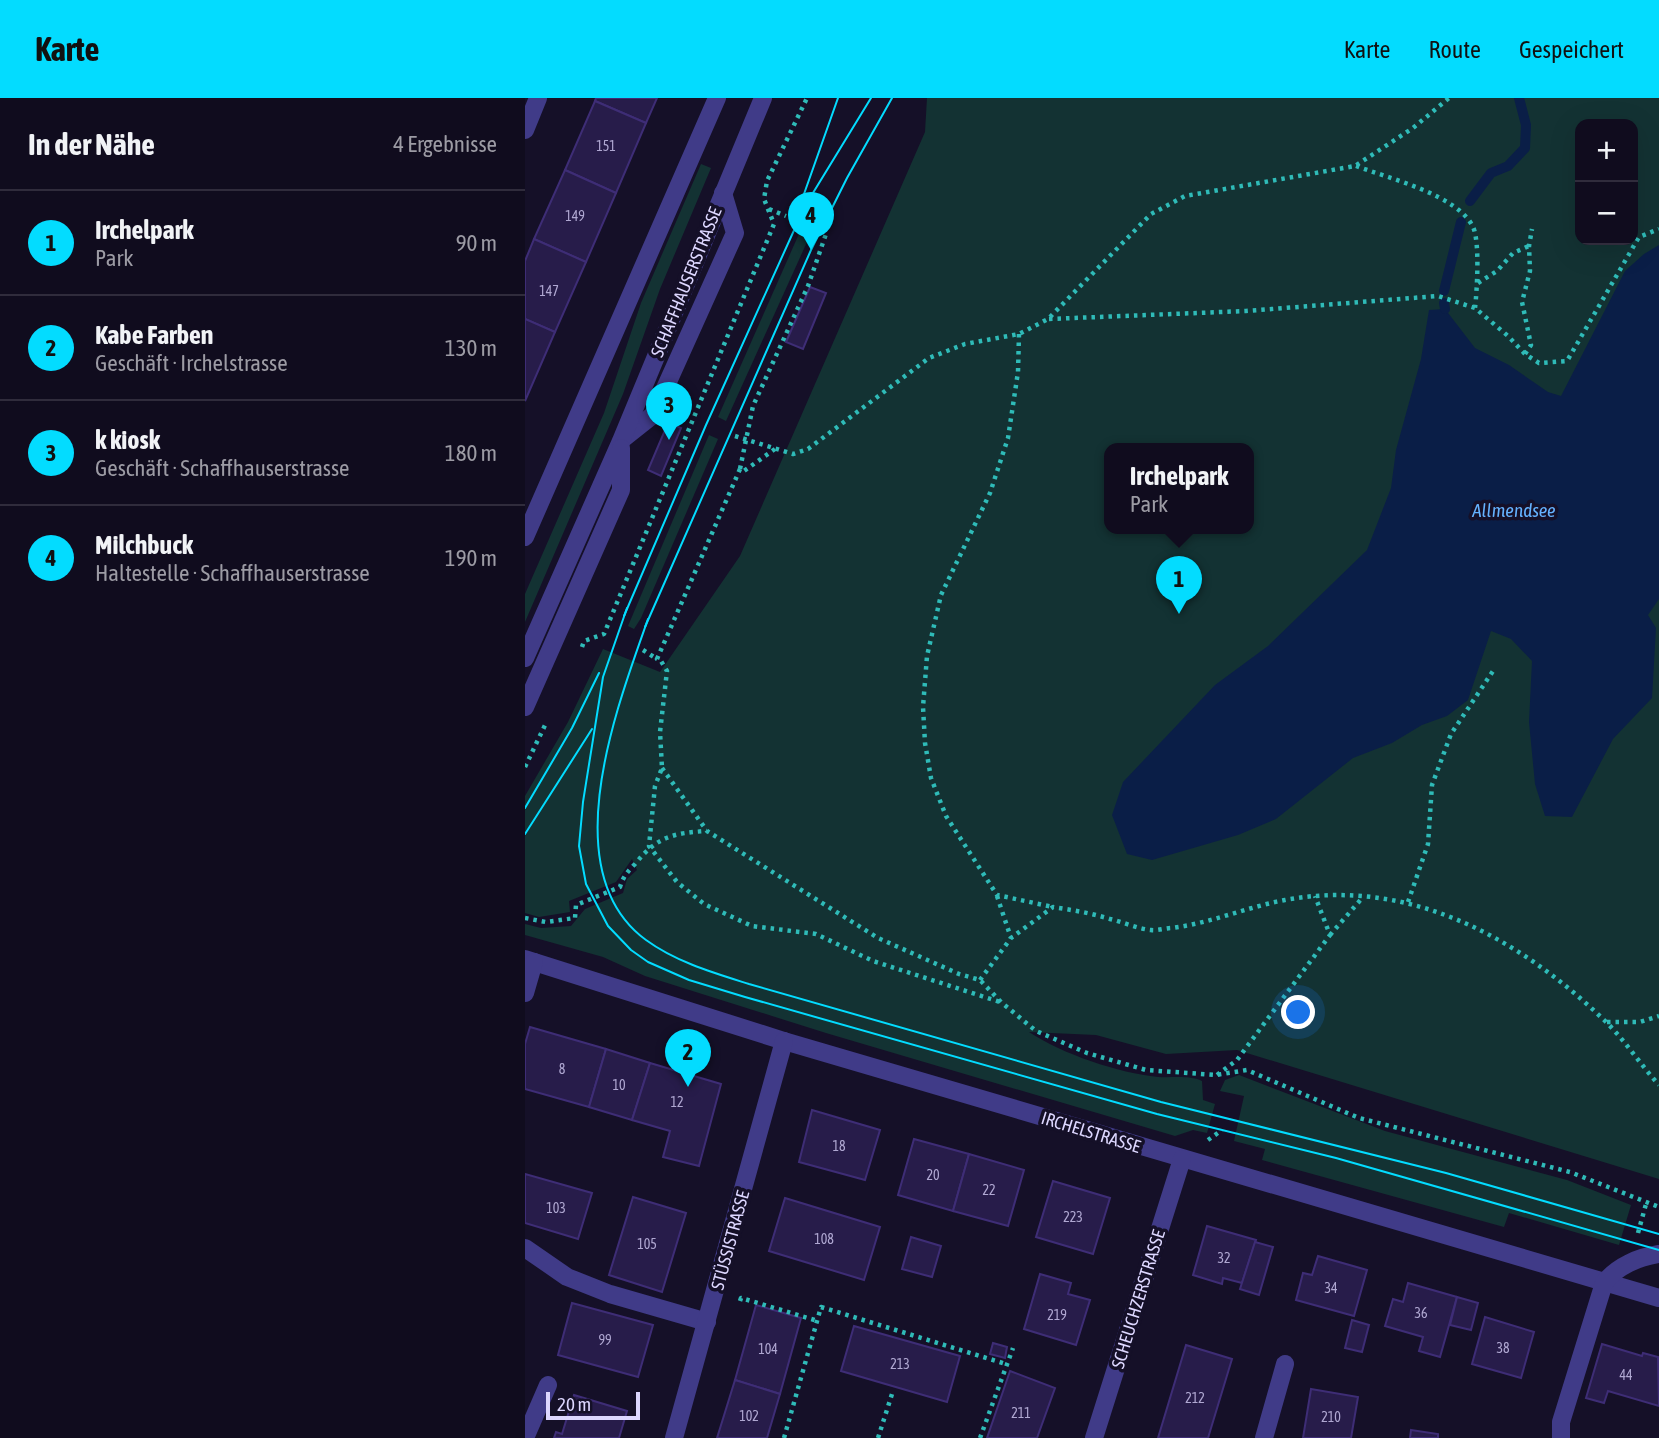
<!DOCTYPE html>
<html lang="de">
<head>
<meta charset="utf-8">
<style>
	body { margin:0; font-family:"Asap Condensed",sans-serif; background:#1e1a2b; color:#f1f3f6 }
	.controls { position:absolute; right:21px; top:21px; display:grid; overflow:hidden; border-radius:14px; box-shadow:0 7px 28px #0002 }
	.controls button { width:63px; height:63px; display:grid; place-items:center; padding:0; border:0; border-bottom:2px solid #302c3c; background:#100c1e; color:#f1f3f6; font:35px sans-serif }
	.scale { position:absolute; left:21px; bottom:18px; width:94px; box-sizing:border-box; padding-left:7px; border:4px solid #ddd7ff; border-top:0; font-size:19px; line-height:24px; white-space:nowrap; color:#ddd7ff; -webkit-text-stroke:5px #151028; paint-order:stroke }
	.you { position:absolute; left:774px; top:915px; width:24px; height:24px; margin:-18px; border:5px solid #fff; border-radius:50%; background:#1a73e8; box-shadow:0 0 0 10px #1a73e833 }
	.badge { display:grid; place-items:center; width:46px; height:46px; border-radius:50%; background:#03dcff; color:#111; font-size:23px; font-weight:700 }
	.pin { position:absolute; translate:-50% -58px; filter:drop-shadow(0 2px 4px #0008) }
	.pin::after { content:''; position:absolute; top:37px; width:24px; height:21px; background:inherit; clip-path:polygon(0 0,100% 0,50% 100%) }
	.popup { position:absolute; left:579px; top:345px; width:150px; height:91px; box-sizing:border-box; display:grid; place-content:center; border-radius:14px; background:#100c1e; filter:drop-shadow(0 2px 5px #0005); font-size:23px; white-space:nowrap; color:#9c9ba4 }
	.popup b { font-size:26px; color:#f1f3f6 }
	.popup::after { content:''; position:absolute; left:50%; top:100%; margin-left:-14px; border:14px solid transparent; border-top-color:#100c1e }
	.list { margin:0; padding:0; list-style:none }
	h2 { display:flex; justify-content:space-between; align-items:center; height:91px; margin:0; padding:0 28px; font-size:30px }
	h2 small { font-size:23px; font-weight:400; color:#9c9ba4 }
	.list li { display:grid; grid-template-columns:46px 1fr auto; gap:21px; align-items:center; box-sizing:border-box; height:105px; padding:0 28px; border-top:2px solid #302c3c }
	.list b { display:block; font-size:26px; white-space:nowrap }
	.list p { margin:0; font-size:23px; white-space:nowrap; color:#9c9ba4 }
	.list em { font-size:23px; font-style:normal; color:#9c9ba4 }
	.map { position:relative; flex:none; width:1134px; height:1340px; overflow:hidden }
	header { display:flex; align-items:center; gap:42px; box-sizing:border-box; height:98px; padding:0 35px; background:#03dcff; color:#111 }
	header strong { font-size:33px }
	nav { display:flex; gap:38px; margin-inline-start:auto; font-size:24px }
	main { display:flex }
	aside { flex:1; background:#100c1e }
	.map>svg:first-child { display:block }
	.green { fill:#133233; fill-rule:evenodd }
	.water { fill:#0a1e47 }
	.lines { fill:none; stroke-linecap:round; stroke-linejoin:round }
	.stream { stroke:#0a1e47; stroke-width:10 }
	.building { fill:#271c4a; stroke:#3e2d76; stroke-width:2 }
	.path { stroke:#2fbbb8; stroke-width:4.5; stroke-dasharray:3.5 5; stroke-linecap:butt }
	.minor { stroke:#403b88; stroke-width:18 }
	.tram { stroke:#03dcff; stroke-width:2 }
	.labels { text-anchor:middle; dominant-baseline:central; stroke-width:7; stroke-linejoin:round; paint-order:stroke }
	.number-label { font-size:14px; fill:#b0a8d2 }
	.street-label { font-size:18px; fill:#ddd7ff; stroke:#151028 }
	.water-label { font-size:19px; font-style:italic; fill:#65b2ff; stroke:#151028 }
</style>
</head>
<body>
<header>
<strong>Karte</strong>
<nav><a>Karte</a><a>Route</a><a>Gespeichert</a></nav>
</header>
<main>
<aside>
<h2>In der Nähe<small>4 Ergebnisse</small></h2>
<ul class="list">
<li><span class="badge">1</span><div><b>Irchelpark</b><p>Park</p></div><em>90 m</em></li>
<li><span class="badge">2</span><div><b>Kabe Farben</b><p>Geschäft · Irchelstrasse</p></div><em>130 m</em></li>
<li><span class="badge">3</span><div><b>k kiosk</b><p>Geschäft · Schaffhauserstrasse</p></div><em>180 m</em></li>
<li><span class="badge">4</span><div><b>Milchbuck</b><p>Haltestelle · Schaffhauserstrasse</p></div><em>190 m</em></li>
</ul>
</aside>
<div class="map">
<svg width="1134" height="1340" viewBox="0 0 1134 1340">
	<rect width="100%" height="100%" fill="#151028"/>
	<!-- green -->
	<g class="green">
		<path d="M402 0H1134V1081L712 952 641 956 571 937 504 934C537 956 594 975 633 979 648 980 664 977 677 983L678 1002 690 1006 682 1035 668 1032 650 1038 301 935 120 878 78 859 0 837V826L16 830 46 828 60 811 98 795 102 781 112 772 107 761 91 784 44 803 45 814 14 819 0 815V698L43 624 78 551 135 574 215 458 400 34ZM1055 26H1108V142H1055ZM584 350H724V430H584Z"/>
		<path d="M176 66 186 70 135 191 98 296 0 524V496L79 315 116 205Z"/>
		<path d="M277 129 287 133 201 323 193 319Z"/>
		<path d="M184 337 193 341 116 520 109 531 103 528Z"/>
		<path d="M714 977 860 1033 1042 1082 1106 1107 1094 1147 984 1115 979 1129 737 1062 740 1051 709 1043 719 998 695 993 700 982Z"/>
	</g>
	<!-- water -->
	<path class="water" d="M1134 147V501L1123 517 1131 530 1127 600 1088 641 1047 719 1020 718 1010 686 1004 624 1007 563 986 541 966 533 943 602 922 618 897 627 867 645 828 660 751 721 713 737 627 762 602 756 587 717 598 684 690 587 743 548 842 452 866 390 871 352 896 261 904 212 920 211 950 250 984 267 1023 294 1036 298 1100 173 1119 156Z"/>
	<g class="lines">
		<!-- stream -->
		<g class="stream">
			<path d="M945 103 966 75 983 68 1000 50 1001 27 994 0"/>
			<path d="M919 193 936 124"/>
			<path d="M919 205 920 211"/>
		</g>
	</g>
	<!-- building -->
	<g class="building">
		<path d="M71 0H132L121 25 70 3Z"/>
		<path d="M70 3 121 25 91 95 40 72Z"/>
		<path d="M40 72 91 95 61 164 9 141Z"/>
		<path d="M9 141 61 164 30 234 0 221V163Z"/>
		<path d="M285 189 301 195 278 251 261 244Z"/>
		<path d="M0 221 30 234 0 303Z"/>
		<path d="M143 325 156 330 136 378 123 372Z"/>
		<path d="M5 929 81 951 64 1009 0 991V946Z"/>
		<path d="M81 951 125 965 107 1022 64 1009Z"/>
		<path d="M125 965 196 986 174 1068 138 1059 145 1033 107 1022Z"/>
		<path d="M287 1012 355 1032 340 1082 274 1064Z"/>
		<path d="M389 1041 444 1056 428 1113 373 1097Z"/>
		<path d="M444 1056 499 1072 483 1128 428 1113Z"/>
		<path d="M0 1076 67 1095 53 1141 0 1125Z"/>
		<path d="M528 1083 585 1100 568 1156 511 1139Z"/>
		<path d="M108 1099 161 1115 137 1194 84 1177Z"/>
		<path d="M260 1100 355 1129 339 1182 244 1153Z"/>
		<path d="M682 1128 731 1142 717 1185 698 1180 697 1186 668 1177Z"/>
		<path d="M386 1139 416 1148 407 1179 377 1171Z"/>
		<path d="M730 1144 748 1149 734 1197 715 1191Z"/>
		<path d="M793 1158 842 1172 829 1218 771 1202 778 1175 787 1177Z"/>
		<path d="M515 1176 546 1185 543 1196 565 1202 551 1247 499 1231Z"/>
		<path d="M883 1185 932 1199 915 1259 894 1253 898 1239 860 1228 868 1201 878 1204Z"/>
		<path d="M932 1199 953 1205 946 1232 925 1227Z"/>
		<path d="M47 1205 128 1227 113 1279 33 1257Z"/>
		<path d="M231 1207 276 1220 255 1296 210 1282Z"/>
		<path d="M960 1219 1009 1234 996 1280 947 1266Z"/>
		<path d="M827 1222 844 1227 837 1254 820 1250Z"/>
		<path d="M329 1228 435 1258 422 1304 316 1273Z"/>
		<path d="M468 1245 482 1249 480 1260 465 1256Z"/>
		<path d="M1077 1246 1117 1258 1118 1255 1133 1259 1134 1308 1083 1293 1079 1305 1061 1300Z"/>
		<path d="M661 1247 707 1261 683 1340H633Z"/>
		<path d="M485 1273 530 1290 512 1340H462Z"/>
		<path d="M210 1282 255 1296 242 1340H192Z"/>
		<path d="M786 1291 833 1299 826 1340H778Z"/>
		<path d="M49 1297 102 1313 94 1340H29L31 1334 37 1336Z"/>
		<path d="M886 1332 913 1336V1340H885Z"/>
	</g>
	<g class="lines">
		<!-- path -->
		<g class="path">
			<path d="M831 68C863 80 933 97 948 129 955 143 952 193 950 210"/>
			<path d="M244 111 261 118"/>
			<path d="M953 185 972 173 988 155 1004 148"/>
			<path d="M524 221 721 213 913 198 950 210 983 238 1000 256 1014 265 1042 263 1114 139 1134 131"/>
			<path d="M494 236 493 274 483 340 465 395 416 497 402 558 398 609 400 645 406 680 421 718 472 797 528 809"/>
			<path d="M1000 256 1006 247 997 204 1005 173 1004 148 1007 131"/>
			<path d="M210 338 268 356 283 351 404 260 440 246 494 236 523 221 626 116 660 98 830 68 888 30 924 0"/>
			<path d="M250 351 219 373 215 371 132 561 136 563 142 573 135 634 137 670 130 688 124 748 152 784 179 806 227 828 291 836 348 863 475 904"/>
			<path d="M215 371 228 308 283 188 302 133"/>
			<path d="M57 549 59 543 79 536 249 126 239 101 242 83 282 0"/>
			<path d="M118 552 132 561"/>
			<path d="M0 669 22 623"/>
			<path d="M137 670 182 733 353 840 434 876 455 882 476 904 511 933 562 955 621 972 691 977 722 972 834 1020 1045 1074 1134 1109"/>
			<path d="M472 798 486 840"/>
			<path d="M883 804 903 746 907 687 926 636 970 570"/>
			<path d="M0 820 21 824 50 820 51 807 95 789C98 779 103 773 110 766 132 739 147 735 182 733"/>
			<path d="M805 837 838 799"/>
			<path d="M455 882 486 840 528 809C547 812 566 815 585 821 598 824 613 831 626 832 632 833 640 830 647 830 686 825 722 809 760 802 883 779 993 839 1079 922 1099 941 1115 966 1134 987"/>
			<path d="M1082 924H1115L1134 918"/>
			<path d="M692 977 712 962 805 837 790 798"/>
			<path d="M683 1042 697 1032"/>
			<path d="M1113 1135 1121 1106"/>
			<path d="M215 1203 216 1200 293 1223"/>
			<path d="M259 1340 296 1209 481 1266"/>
			<path d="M353 1340 367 1296"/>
			<path d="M455 1340 488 1250"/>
		</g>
		<!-- minor -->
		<g class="minor">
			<path d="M0 32 13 0"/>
			<path d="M99 340 128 317 210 135 198 95"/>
			<path d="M0 439 192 0"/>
			<path d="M0 560 96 343 238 0"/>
			<path d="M0 609 96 392V350"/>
			<path d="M0 861 259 943 1134 1200"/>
			<path d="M0 895 9 864"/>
			<path d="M0 1150 42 1179 85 1196 182 1224"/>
			<path d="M0 1340 23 1287"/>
			<path d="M149 1340 259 943"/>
			<path d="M569 1340 657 1061"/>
			<path d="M739 1340 760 1266"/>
			<path d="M1036 1340V1324L1079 1185C1092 1168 1114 1159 1134 1156"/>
		</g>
		<!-- tram -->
		<g class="tram">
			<path d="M279 96 313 0"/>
			<path d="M102 510 78 579 58 704 54 748 61 786 83 828 106 852 123 864 164 882 220 899 632 1016 811 1060 1134 1152"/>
			<path d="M99 518 181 327 280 108 346 0"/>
			<path d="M123 521C92 609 28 774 121 842 151 864 189 875 224 886L636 1004 921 1075 1134 1136"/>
			<path d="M120 529 286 152 322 80 367 0"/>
			<path d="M0 710 47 630 74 575"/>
			<path d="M0 736 67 631"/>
		</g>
	</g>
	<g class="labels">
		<!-- number labels -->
		<g class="number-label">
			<text x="81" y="48">151</text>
			<text x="50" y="118">149</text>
			<text x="24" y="193">147</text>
			<text x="37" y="971">8</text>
			<text x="94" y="987">10</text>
			<text x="152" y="1004">12</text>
			<text x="314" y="1048">18</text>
			<text x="408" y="1077">20</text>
			<text x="464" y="1092">22</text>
			<text x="31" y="1110">103</text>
			<text x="548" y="1119">223</text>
			<text x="299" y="1141">108</text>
			<text x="122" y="1146">105</text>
			<text x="699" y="1160">32</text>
			<text x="806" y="1190">34</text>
			<text x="896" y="1215">36</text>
			<text x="532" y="1217">219</text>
			<text x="80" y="1242">99</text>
			<text x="978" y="1250">38</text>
			<text x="243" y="1251">104</text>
			<text x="375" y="1266">213</text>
			<text x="1101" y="1277">44</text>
			<text x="670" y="1300">212</text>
			<text x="496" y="1315">211</text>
			<text x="224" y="1318">102</text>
			<text x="806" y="1319">210</text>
		</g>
		<!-- street labels -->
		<g class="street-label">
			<text transform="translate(161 184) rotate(-68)">SCHAFFHAUSERSTRASSE</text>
			<text transform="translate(566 1034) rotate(17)">IRCHELSTRASSE</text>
			<text transform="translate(205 1142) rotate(-75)">STÜSSISTRASSE</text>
			<text transform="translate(613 1201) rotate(-73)">SCHEUCHZERSTRASSE</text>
		</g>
		<!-- water labels -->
		<g class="water-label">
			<text x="989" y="412">Allmendsee</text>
		</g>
	</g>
</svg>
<div class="controls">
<button>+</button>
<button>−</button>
</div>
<div class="scale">20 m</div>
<div class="you"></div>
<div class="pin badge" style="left:654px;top:516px">1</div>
<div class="popup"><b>Irchelpark</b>Park</div>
<div class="pin badge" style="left:163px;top:989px">2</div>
<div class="pin badge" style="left:144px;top:342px">3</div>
<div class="pin badge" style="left:286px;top:152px">4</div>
</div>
</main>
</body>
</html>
